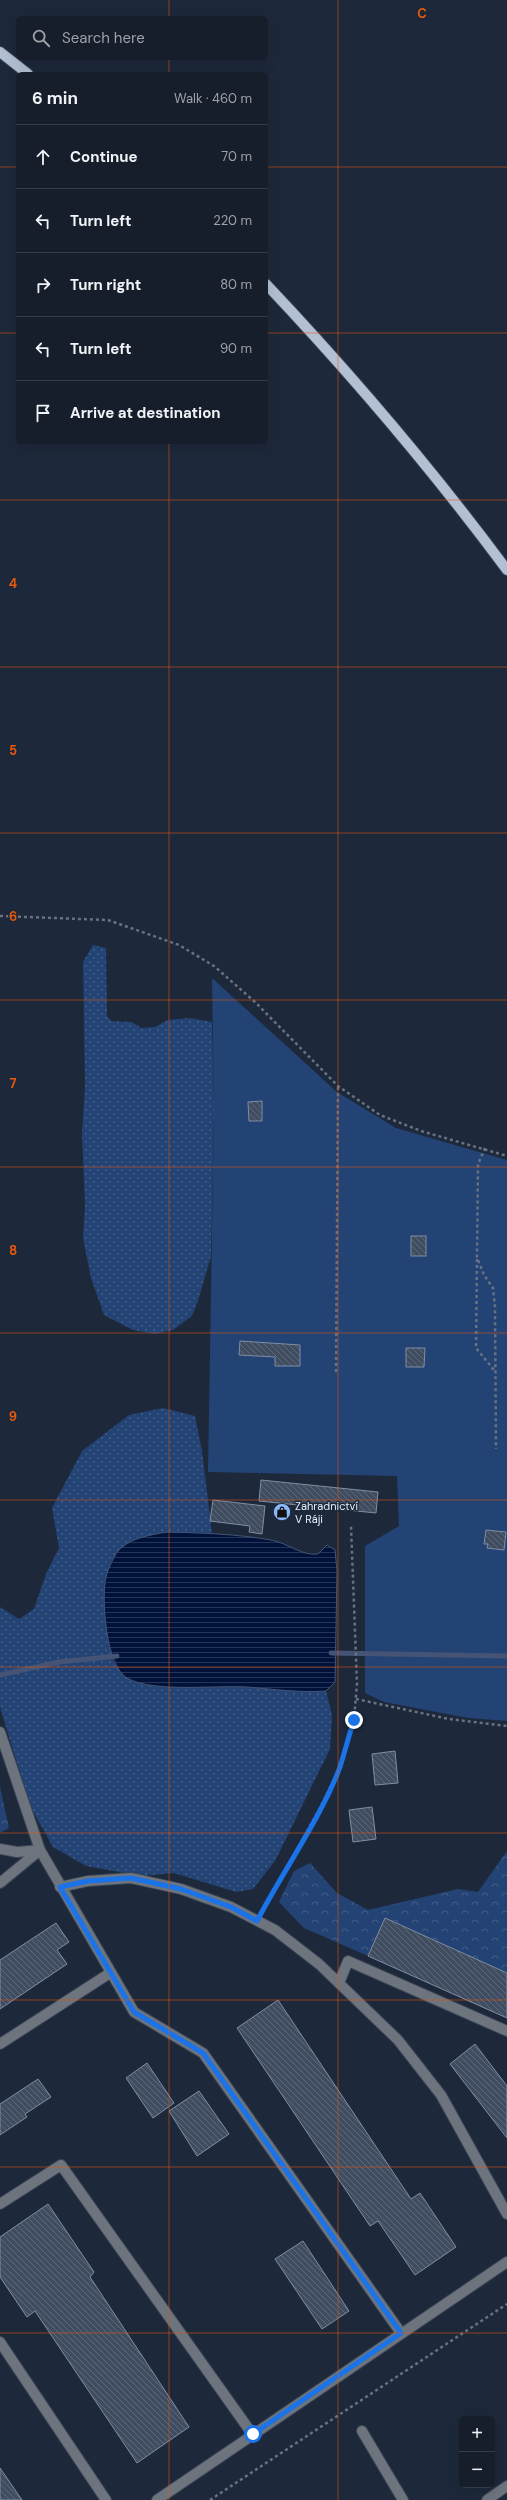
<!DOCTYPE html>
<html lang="en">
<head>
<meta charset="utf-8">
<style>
	body { margin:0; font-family:"DM Sans",sans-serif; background:#232b38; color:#f1f3f6 }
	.controls { position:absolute; right:12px; bottom:12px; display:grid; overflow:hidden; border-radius:6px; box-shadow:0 4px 16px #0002 }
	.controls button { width:36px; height:36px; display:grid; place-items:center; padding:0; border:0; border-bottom:1px solid #353c48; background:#161e2c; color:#f1f3f6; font:20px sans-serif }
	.stop { position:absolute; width:12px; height:12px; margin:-9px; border:3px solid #1a73e8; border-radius:50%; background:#fff }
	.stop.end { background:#1a73e8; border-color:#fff; box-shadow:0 1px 4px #0008 }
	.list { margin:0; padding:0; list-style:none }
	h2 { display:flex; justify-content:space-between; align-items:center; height:52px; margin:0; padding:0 16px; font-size:17px }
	h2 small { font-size:13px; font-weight:400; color:#9ea2a9 }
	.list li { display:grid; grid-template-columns:26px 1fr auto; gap:12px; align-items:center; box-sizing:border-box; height:64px; padding:0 16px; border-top:1px solid #353c48 }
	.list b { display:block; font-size:15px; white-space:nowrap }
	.list em { font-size:13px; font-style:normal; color:#9ea2a9 }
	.icon { flex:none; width:22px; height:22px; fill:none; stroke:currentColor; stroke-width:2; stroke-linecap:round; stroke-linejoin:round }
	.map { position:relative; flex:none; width:507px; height:2500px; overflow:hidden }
	.search { position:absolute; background:#161e2c; box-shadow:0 4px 16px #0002; left:16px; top:16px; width:252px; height:44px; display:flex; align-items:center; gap:10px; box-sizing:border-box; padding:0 14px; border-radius:6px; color:#9ea2a9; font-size:15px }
	.panel { position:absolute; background:#161e2c; box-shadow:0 4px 16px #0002; left:16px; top:72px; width:252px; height:372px; border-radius:6px }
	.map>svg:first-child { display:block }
	.grass { fill:url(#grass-dots) }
	.forest { fill:url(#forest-crowns) }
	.garden { fill:#234374 }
	.water { fill:url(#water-rules); stroke:#455474 }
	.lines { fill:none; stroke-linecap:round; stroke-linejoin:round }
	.stream { stroke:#455474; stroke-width:5 }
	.building { fill:url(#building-back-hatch); stroke:#7f8ea4 }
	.minor-casing { stroke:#394455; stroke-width:12 }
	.major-casing { stroke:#394455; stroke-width:12 }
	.path { stroke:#687281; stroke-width:2.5; stroke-dasharray:3 3; stroke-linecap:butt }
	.minor { stroke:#6d747d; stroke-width:10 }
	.major { stroke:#b3c0d4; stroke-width:10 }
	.route { stroke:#1a73e8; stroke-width:5 }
	.grid { fill:none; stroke:#e8590c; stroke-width:1; stroke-opacity:0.55 }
	.labels { text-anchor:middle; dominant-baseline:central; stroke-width:3; stroke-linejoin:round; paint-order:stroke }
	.poi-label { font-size:11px; fill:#e7effb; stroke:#1d283a; text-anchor:start }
	.grid-label { font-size:13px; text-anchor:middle; font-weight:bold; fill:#e8590c; stroke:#1d283a; stroke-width:3; stroke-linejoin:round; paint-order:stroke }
</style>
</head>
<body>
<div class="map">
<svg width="507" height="2500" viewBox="0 0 507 2500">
	<defs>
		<pattern id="grass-dots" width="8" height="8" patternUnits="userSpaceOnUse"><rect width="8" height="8" fill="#234374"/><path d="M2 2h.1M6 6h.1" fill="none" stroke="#435e89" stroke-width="1.8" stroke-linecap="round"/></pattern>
		<pattern id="forest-crowns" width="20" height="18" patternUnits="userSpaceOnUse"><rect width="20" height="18" fill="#234374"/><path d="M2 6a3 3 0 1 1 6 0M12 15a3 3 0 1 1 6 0" fill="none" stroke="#435e89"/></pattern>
		<pattern id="water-rules" width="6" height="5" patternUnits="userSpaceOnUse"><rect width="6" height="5" fill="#00123a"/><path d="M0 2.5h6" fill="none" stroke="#253557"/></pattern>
		<pattern id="building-back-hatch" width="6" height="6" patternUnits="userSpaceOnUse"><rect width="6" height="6" fill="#404d61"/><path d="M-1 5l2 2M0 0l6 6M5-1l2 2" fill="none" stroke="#5c6779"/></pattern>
	</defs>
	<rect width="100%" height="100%" fill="#1d283a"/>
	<!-- grass -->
	<g class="grass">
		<path d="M93 945 106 948 107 1016 111 1021 132 1022 141 1028 155 1027 168 1020 189 1018 212 1022 214 1110 211 1256 198 1301 192 1316 173 1330 155 1334 133 1330 104 1315 91 1278 83 1238 85 1205 82 1134 85 1086 83 962Z"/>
		<path d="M163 1408 195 1416 202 1451 212 1533 167 1532 106 1577 104 1593 109 1642 113 1661 126 1677 147 1685 246 1687 304 1692 326 1691 332 1715 330 1749 275 1861 253 1889 236 1892 174 1873 141 1876 86 1866 53 1847 30 1806 0 1707V1607L19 1619 34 1609 46 1574 59 1548 52 1508 82 1451 129 1415Z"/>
	</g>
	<!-- forest -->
	<g class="forest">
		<path d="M0 1787 9 1828 0 1833Z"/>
		<path d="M507 1851V1973L385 1918 368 1956 304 1928 279 1902 294 1871 310 1863 337 1893 368 1910 458 1889 478 1892Z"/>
	</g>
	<!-- garden -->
	<path class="garden" d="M212 978 337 1092 396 1128 507 1160V1721L468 1718 384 1702 365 1693V1546L399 1526 397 1476 208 1472 214 1110Z"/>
	<!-- water -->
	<path class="water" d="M167 1532C202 1533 237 1534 271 1540 288 1543 301 1556 318 1554L327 1545 335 1550 337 1571 335 1682 326 1691C299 1693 273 1689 247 1687 215 1685 153 1693 127 1678 106 1666 101 1599 106 1577 108 1569 115 1553 121 1548 134 1537 151 1535 167 1532Z"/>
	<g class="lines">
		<!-- stream -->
		<g class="stream">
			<path d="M331 1653 507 1656"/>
			<path d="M0 1675 59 1662 117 1656"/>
		</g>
	</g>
	<!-- building -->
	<g class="building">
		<path d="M262 1101V1121H249L248 1102Z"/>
		<rect x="411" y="1236" width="15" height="20"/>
		<path d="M240 1341 300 1345V1366H275V1357L239 1355Z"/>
		<path d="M406 1348H425L424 1367H406Z"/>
		<path d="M261 1480 378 1492 376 1513 259 1501Z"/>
		<path d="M213 1500 265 1506 262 1534 249 1532 250 1526 210 1521Z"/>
		<path d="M486 1530 506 1532 504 1550 487 1548 488 1544H484Z"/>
		<path d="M395 1751 398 1783 375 1785 372 1754Z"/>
		<path d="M372 1807 376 1839 353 1842 349 1810Z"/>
		<path d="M385 1918 507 1973V2018L368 1956Z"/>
		<path d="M56 1923 69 1942 57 1950 67 1964 0 2009V1960Z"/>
		<path d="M278 2000 411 2199 420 2193 456 2247 415 2275 378 2221 370 2226 237 2028Z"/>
		<path d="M475 2044 507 2086V2138L450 2064Z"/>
		<path d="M147 2063 174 2103 153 2118 126 2078Z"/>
		<path d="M38 2079 51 2097 25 2114 27 2117 0 2135V2104Z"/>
		<path d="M199 2091 229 2134 197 2156 169 2111Z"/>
		<path d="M48 2204 94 2272 90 2277 189 2427 137 2463 35 2311 27 2317 0 2277V2237Z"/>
		<path d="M303 2241 349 2311 322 2329 275 2259Z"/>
		<path d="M0 2468 22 2500H0Z"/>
	</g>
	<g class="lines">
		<defs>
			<g id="minor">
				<path d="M0 1732 40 1850 134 2012 203 2053 401 2333"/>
				<path d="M0 1849 17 1852 40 1850 0 1883"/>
				<path d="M60 1887 88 1881 131 1878 181 1889 231 1907 275 1930 319 1964 398 2040 441 2095 507 2214"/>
				<path d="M339 1983 348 1961 507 2031"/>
				<path d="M0 2044 110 1973"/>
				<path d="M0 2204 61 2165 253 2435"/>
				<path d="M0 2342 106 2500"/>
				<path d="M362 2431 403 2500"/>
				<path d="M157 2500 507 2262"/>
				<path d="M487 2500 507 2486"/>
			</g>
			<g id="major">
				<path d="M0 52 28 74"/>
				<path d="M266 284C352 375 432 469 507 570"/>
			</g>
		</defs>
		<!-- minor casing -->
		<use href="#minor" class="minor-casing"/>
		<!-- major casing -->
		<use href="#major" class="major-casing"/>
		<!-- path -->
		<g class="path">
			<path d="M0 916 108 920 179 945 214 966 255 1002 338 1086 380 1115 421 1131 507 1156"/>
			<path d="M485 1148 478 1164 477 1257 484 1275 493 1288 495 1307 496 1449"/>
			<path d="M477 1259 476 1348 494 1370"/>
			<path d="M336 1372 338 1086"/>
			<path d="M356 1699 449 1719 507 1726"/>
			<path d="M263 1910 320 1808 340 1767 354 1719 357 1684 351 1526"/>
			<path d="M210 2500 507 2304"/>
		</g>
		<!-- minor -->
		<use href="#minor" class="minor"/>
		<!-- major -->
		<use href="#major" class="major"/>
	</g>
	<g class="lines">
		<!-- route -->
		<path class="route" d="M253 2434 401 2333 203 2053 134 2012 60 1887 88 1881 131 1878 181 1889 231 1907 257 1921C283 1871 321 1818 340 1767 345 1751 349 1735 354 1720"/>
	</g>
	<!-- grid -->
	<path class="grid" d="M169 0V18M338 0V2500M169 58V74M0 167H18M266 167H507M0 333H18M266 333H507M169 442V2500M0 500H507M0 667H507M0 833H507M0 1000H507M0 1167H507M0 1333H507M0 1500H507M0 1667H507M0 1833H507M0 2000H507M0 2167H507M0 2333H507"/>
	<!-- icons -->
	<defs>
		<symbol id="shop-disc" viewBox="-11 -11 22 22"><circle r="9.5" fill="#8db9fc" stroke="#1d283a"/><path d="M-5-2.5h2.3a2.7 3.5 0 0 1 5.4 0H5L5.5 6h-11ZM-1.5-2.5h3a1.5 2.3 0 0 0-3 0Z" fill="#111"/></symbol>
	</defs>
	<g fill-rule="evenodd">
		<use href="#shop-disc" x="272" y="1502" width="20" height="20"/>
	</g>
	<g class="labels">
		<!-- poi labels -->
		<g class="poi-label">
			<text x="295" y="1506">Zahradnictví<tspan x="295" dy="13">V Ráji</tspan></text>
		</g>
	</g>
	<g class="grid-label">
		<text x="422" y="18">C</text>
		<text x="13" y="588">4</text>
		<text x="13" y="755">5</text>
		<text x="13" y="921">6</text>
		<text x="13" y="1088">7</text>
		<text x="13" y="1255">8</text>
		<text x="13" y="1421">9</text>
	</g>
</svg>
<div class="controls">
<button>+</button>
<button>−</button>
</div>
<div class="stop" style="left:253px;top:2434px"></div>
<div class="stop end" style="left:354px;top:1720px"></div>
<div class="search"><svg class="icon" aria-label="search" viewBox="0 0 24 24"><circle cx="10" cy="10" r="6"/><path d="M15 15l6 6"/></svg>Search here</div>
<section class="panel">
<h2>6 min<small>Walk · 460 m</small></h2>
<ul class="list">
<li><svg class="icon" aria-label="ahead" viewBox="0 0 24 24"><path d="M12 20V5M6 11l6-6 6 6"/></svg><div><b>Continue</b></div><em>70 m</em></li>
<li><svg class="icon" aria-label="left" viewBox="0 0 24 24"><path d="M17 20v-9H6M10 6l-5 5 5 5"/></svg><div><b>Turn left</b></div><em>220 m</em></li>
<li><svg class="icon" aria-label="right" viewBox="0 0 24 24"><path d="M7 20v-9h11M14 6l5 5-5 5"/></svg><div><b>Turn right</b></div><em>80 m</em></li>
<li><svg class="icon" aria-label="left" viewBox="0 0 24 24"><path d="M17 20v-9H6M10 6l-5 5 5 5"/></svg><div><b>Turn left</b></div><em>90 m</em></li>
<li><svg class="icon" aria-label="arrive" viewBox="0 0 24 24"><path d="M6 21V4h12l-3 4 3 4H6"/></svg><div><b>Arrive at destination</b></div></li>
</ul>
</section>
</div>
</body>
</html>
